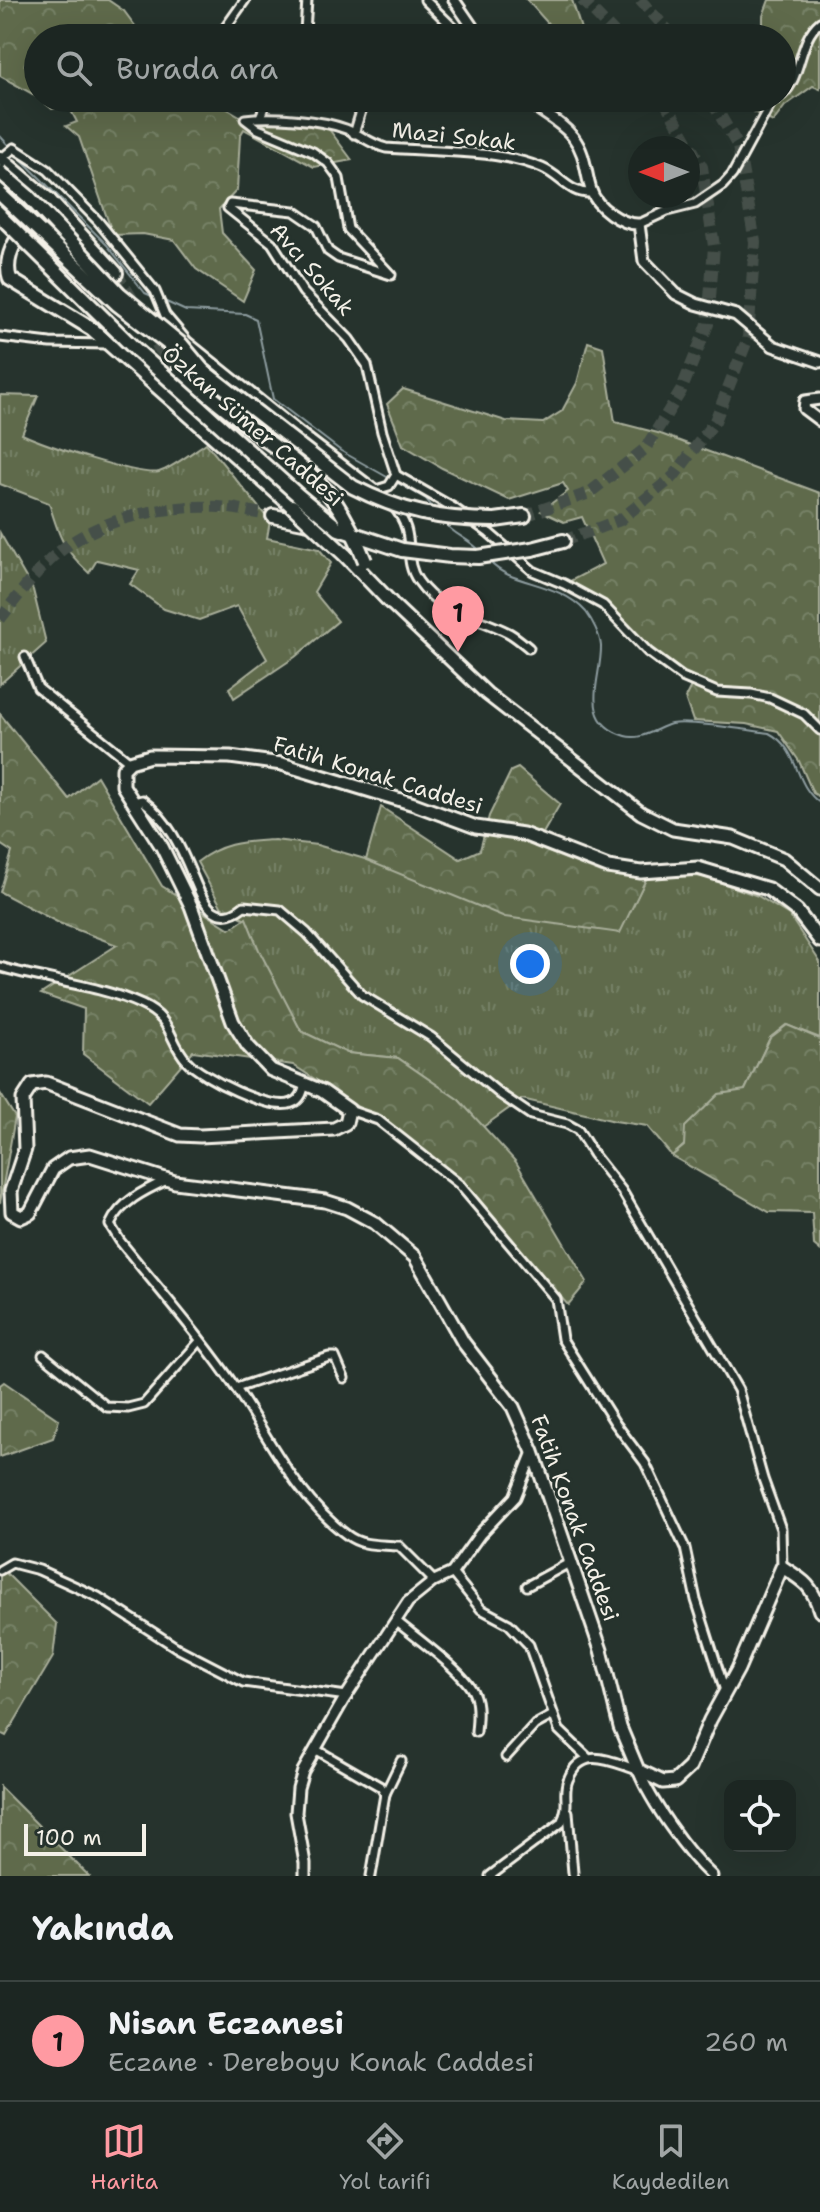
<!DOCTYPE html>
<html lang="tr">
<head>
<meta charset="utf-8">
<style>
	body { margin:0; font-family:"Shantell Sans",sans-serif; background:#252e2a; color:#f1f3f6 }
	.controls { position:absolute; right:24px; bottom:24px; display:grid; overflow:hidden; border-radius:16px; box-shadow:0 8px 32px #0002 }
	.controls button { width:72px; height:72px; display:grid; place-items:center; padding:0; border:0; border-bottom:2px solid #3a4340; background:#1c2622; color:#f1f3f6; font:40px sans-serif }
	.compass { position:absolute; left:628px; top:136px; width:72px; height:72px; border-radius:50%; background:#1c2622; box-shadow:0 8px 32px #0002; rotate:270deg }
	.scale { position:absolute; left:24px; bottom:20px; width:122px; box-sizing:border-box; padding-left:8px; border:4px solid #f4f1e8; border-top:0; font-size:22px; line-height:28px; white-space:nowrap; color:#f4f1e8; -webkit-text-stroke:6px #26332d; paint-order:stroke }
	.you { position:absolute; left:530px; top:964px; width:28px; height:28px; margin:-20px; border:6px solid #fff; border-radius:50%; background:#1a73e8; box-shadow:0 0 0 12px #1a73e833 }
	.badge { display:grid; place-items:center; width:52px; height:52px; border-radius:50%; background:#ff9aa2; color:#111; font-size:26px; font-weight:700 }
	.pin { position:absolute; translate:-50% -66px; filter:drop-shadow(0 2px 4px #0008) }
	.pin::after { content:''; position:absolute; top:42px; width:28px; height:24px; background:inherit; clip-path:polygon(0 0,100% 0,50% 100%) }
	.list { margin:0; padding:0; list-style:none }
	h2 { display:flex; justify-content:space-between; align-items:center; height:104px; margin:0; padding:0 32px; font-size:34px }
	h2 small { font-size:26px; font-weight:400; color:#a0a5a5 }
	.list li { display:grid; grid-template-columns:52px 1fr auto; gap:24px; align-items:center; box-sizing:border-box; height:120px; padding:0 32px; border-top:2px solid #3a4340 }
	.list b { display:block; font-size:30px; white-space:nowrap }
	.list p { margin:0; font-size:26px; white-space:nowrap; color:#a0a5a5 }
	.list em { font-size:26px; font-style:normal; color:#a0a5a5 }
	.icon { flex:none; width:44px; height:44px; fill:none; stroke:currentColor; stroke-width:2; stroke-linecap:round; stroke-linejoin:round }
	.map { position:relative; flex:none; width:820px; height:1876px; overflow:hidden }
	.search { position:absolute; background:#1c2622; box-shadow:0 8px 32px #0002; left:24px; right:24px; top:24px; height:88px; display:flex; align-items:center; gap:20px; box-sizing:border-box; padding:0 28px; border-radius:44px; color:#a0a5a5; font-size:30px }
	.sheet { height:224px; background:#1c2622 }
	nav { display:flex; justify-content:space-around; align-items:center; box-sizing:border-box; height:112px; border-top:2px solid #3a4340; background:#1c2622; font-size:22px; color:#a0a5a5 }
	nav a { display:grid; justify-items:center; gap:4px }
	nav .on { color:#ff9aa2 }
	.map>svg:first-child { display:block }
	.grass { fill:url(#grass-tufts); stroke:#a9ae9a; stroke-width:2 }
	.forest { fill:url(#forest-crowns); stroke:#a9ae9a; stroke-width:2 }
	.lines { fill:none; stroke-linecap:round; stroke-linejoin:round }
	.stream { stroke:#8d9c9f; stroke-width:2 }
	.primary-tunnel { stroke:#455049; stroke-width:12; stroke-dasharray:12 6; stroke-linecap:butt }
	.trunk-tunnel { stroke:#455049; stroke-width:12; stroke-dasharray:12 6; stroke-linecap:butt }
	.minor-casing { stroke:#f4f1e8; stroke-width:13 }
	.tertiary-casing { stroke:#f4f1e8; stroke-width:15 }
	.secondary-casing { stroke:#f4f1e8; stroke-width:17 }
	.primary-casing { stroke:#f4f1e8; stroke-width:18 }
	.trunk-casing { stroke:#f4f1e8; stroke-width:18 }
	.minor { stroke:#26332d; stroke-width:7 }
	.tertiary { stroke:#26332d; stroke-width:9 }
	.secondary { stroke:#26332d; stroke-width:11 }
	.primary { stroke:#26332d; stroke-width:12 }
	.trunk { stroke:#26332d; stroke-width:12 }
	.primary-bridge-casing { stroke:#f4f1e8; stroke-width:18; stroke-linecap:butt }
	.trunk-bridge-casing { stroke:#f4f1e8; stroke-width:18; stroke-linecap:butt }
	.primary-bridge { stroke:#26332d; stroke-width:12 }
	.trunk-bridge { stroke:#26332d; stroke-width:12 }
	.labels { text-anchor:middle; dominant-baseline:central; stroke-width:6; stroke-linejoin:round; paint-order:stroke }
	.street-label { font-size:22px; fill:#f4f1e8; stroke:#26332d }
</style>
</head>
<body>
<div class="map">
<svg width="820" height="1876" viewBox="0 0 820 1876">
	<defs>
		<pattern id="grass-tufts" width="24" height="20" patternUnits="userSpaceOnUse" patternTransform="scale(2)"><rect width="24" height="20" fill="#5e6b4c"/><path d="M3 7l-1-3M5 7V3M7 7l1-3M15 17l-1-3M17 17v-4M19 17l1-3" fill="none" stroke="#768166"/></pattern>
		<pattern id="forest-crowns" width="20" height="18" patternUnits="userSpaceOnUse" patternTransform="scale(2)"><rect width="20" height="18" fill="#5e6b4c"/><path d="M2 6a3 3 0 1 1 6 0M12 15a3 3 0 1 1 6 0" fill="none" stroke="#768166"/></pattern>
	</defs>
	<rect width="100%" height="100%" fill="#26332d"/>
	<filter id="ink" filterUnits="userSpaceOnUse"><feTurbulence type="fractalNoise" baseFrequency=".0125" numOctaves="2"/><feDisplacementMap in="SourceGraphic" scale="16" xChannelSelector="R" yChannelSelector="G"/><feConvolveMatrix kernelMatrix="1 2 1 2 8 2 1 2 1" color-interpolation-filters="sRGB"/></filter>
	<g filter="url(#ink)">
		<!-- grass -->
		<g class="grass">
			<path d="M0 395 38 396 22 434C43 444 140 477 159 472 171 469 194 451 206 443L270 521 267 538 319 549 331 563 314 592 338 621 295 657 234 698 229 688 267 659 237 606 199 620 164 609 130 584 139 570 97 560 89 573C63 549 59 537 49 503L0 484Z"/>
			<path d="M0 533 33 590 46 643 0 684Z"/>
			<path d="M274 840 317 845 619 933 647 877 703 876 758 896 789 915 820 962V1038L786 1025 770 1038 745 1090 672 1156 647 1126 615 1121 522 1099 483 1127 459 1100 398 1058 347 1053 301 1031 258 950 246 919 222 908 197 862C223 842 242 842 274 840Z"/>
		</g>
		<!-- forest -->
		<g class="forest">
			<path d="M0 0H108L124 11 144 38H38V97L0 76Z"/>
			<path d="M527 0H572L581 29 580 38H561Z"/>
			<path d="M769 0H820V89L813 86 785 106 773 122 748 109 741 98H782V38H763V16Z"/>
			<path d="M39 98H209L245 119 325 124 352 160 314 167 244 129 240 136 237 190 219 209 222 233 256 270 243 301 196 269 174 240 143 234 113 235 79 137 66 126 77 122 68 105 52 109Z"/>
			<path d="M588 342 603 347 615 422 658 433 820 493V797L813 793 799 761 778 731 746 724 693 721 685 698 691 686 689 677 648 649 603 603 570 581 603 564 582 517 564 522 541 511 568 491 563 483 509 500 442 468 403 445 387 404 403 389 506 421 543 423 562 411 577 383Z"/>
			<path d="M0 714 69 799 97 776 162 886 230 929 246 918 259 950 301 1031 347 1053 398 1058 459 1100 516 1162 587 1282 568 1305 459 1184 378 1120 293 1065 193 1051 148 1103 83 1054 84 1009 41 994 117 945 59 923 0 892 12 852 0 844Z"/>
			<path d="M518 768 560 804 535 847 604 874 647 877 620 933 505 917 366 860 381 807 460 859 480 850 489 816 511 771Z"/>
			<path d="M787 1025 820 1039V1250L814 1245 812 1213 769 1212 672 1156 684 1146 685 1127 719 1094 745 1090 770 1038Z"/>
			<path d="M0 1093 15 1117 0 1203Z"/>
			<path d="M4 1382 59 1420 53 1438 0 1457V1385Z"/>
			<path d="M0 1567 57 1624 53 1657 6 1736 0 1733Z"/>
			<path d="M0 1787 89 1876H0Z"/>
		</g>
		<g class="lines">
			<!-- stream -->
			<g class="stream">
				<path d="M0 136 11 148"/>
				<path d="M15 153 107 245 145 293 154 297"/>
				<path d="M164 301 186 311 245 314 256 319 273 399 341 451 426 499 434 509"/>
				<path d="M443 521C453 535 468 538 480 551"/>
				<path d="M490 562C511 586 557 580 586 612 592 620 600 635 601 646 602 678 577 722 625 736 641 741 657 728 671 724 689 720 748 730 769 733 800 749 793 784 820 803"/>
			</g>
			<!-- primary-tunnel -->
			<g class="primary-tunnel">
				<path d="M582 0 619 38"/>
				<path d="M640 0 675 38"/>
				<path d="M116 273 136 305"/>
				<path d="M148 328 159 348 179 371"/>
				<path d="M524 516 589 493 645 449 681 391 708 324 714 246 702 167 663 98"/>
				<path d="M563 541 620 520 674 476 715 421 748 338 755 242 738 146 710 98"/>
			</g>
			<!-- trunk-tunnel -->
			<path class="trunk-tunnel" d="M0 619C21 592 43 562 71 543 113 515 170 505 219 507 237 508 255 513 273 516"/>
			<defs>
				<g id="minor">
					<path d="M425 0 464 38"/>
					<path d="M305 31 348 38"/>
					<path d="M218 38 245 0"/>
					<path d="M301 38 305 31 307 0"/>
					<path d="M782 95C803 76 798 40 820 22"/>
					<path d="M260 117 268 98"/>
					<path d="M354 134 365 98"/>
					<path d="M1 159 14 148 48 170 98 221 155 291 165 315 187 341 300 432 376 490"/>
					<path d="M591 193C569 194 561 176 542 168 498 149 434 152 386 148 370 144 360 134 346 129 319 119 272 116 245 119L258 129 313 152 328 163 339 178 348 229 391 275 338 258 328 251 316 226 294 211 230 204 228 208 272 243 303 292 349 339 367 365 382 432 396 475 454 508 489 533 533 571 564 584 603 605 648 652 682 677 717 692 751 694 770 698 804 714 820 730"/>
					<path d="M639 224 667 211 695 204 723 185 732 175 771 103 778 98"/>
					<path d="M0 337 50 343 107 344"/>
					<path d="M378 492 376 490 389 486 396 475"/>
					<path d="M393 506C419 535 401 558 418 581 442 615 475 615 509 633 516 637 523 643 529 648"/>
					<path d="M25 657 38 688 130 762"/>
					<path d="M134 802 142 800C168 819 181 848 193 877 198 888 202 901 211 909 223 919 234 914 244 906L280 910 307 933 362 995 431 1037 500 1094 531 1115 567 1124 578 1130 593 1154 622 1191 738 1390 763 1479 781 1529 782 1567"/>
					<path d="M0 967C47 981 97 984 142 1005 173 1019 168 1040 187 1061 201 1077 271 1112 292 1103 301 1100 303 1092 305 1084"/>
					<path d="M349 1110 378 1120 459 1184 556 1299 562 1339 615 1423 645 1463 685 1548 696 1600 725 1691"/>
					<path d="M167 1180C145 1190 120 1202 110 1225L120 1241C159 1290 202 1338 237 1390 270 1439 297 1499 347 1535 363 1547 380 1544 399 1546L434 1581"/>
					<path d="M43 1355 107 1407 128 1408 144 1404 200 1341"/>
					<path d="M236 1388 329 1357H335L344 1378"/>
					<path d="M0 1570 12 1563 39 1570 98 1597 179 1649 243 1682 347 1696"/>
					<path d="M452 1573 481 1609 509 1624 529 1645 559 1730 587 1757"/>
					<path d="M527 1586 571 1562"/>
					<path d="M396 1621C415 1637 466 1673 474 1694 479 1705 477 1721 476 1732"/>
					<path d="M315 1749 381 1787 385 1794 371 1876"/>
					<path d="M506 1757 535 1725 553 1715"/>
					<path d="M385 1794 401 1761"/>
					<path d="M568 1812 573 1873"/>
					<path d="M490 1876 561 1823C571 1804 562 1794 568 1780 582 1744 611 1762 638 1770"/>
				</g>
				<g id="tertiary">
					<path d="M454 0 480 38"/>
					<path d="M524 98C539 112 561 121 573 137 586 154 585 171 591 190 596 207 622 225 639 224L644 261 676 294 696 304 736 315 773 346 820 362"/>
					<path d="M820 399 805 401 804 409 820 421"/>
					<path d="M638 1770C651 1802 686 1852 712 1876"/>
					<path d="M305 1876V1863L296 1813 298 1788 303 1771 343 1701 408 1602 434 1581 452 1573 480 1534 515 1497 533 1452"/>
				</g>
				<g id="secondary">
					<path d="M391 603 487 694 641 813 673 829 733 838 784 859 820 889"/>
					<path d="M820 941 797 911 768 889 698 868 641 872 608 867 523 834 476 827 414 804 282 764 230 757 150 756 130 762 123 769V786L162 847 191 906 233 1022 248 1046 271 1070 322 1091 349 1110 346 1123 334 1129 200 1136 180 1135 46 1083 32 1085 23 1099 25 1149 11 1191 12 1212 21 1217 30 1213 53 1169 69 1158 90 1155 175 1182 325 1201 347 1208 375 1223 415 1257 463 1342 513 1407 533 1452 601 1650 620 1727 638 1770 663 1782 675 1781 690 1767 710 1720 738 1669 782 1567C804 1581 812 1585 820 1611"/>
				</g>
				<g id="primary">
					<path d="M0 158 49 200 116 273"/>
					<path d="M49 200C31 221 0 249 10 279L92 329 292 506"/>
					<path d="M179 371 263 438"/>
					<path d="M495 520 524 516"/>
					<path d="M532 549 563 541"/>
					<path d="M345 555 391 603"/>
				</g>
				<path id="trunk" d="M273 516 339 529"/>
			</defs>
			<!-- minor casing -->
			<use href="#minor" class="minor-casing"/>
			<!-- tertiary casing -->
			<use href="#tertiary" class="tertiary-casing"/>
			<!-- secondary casing -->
			<use href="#secondary" class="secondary-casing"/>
			<!-- primary casing -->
			<use href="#primary" class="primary-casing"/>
			<!-- trunk casing -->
			<use href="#trunk" class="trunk-casing"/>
			<!-- minor -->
			<use href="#minor" class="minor"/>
			<!-- tertiary -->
			<use href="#tertiary" class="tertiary"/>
			<!-- secondary -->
			<use href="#secondary" class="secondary"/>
			<!-- primary -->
			<use href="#primary" class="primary"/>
			<!-- trunk -->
			<use href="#trunk" class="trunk"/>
			<defs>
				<g id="primary-bridge">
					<path d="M0 194 117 304 353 487C402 512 440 520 495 520"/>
					<path d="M0 216 134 348 299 496 339 529 402 550 450 556 478 557 532 549"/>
					<path d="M263 438C319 478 339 495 365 561"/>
					<path d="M292 506 345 555"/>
				</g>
				<path id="trunk-bridge" d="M0 172 29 197 120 294 182 345 206 374"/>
			</defs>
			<!-- primary-bridge casing -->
			<use href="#primary-bridge" class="primary-bridge-casing"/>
			<!-- trunk-bridge casing -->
			<use href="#trunk-bridge" class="trunk-bridge-casing"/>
			<!-- primary-bridge -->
			<use href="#primary-bridge" class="primary-bridge"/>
			<!-- trunk-bridge -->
			<use href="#trunk-bridge" class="trunk-bridge"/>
		</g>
	</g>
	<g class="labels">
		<!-- street labels -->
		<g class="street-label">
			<text transform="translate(454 136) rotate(6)">Mazi Sokak</text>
			<text transform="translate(312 269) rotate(49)">Avcı Sokak</text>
			<text transform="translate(253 426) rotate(41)">Özkan Sümer Caddesi</text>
			<text transform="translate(378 775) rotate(17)">Fatih Konak Caddesi</text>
			<text transform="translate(575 1518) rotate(70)">Fatih Konak Caddesi</text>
		</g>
	</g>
</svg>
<div class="controls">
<button><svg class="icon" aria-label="locate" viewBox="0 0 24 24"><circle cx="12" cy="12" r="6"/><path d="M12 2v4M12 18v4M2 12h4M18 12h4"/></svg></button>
</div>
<svg class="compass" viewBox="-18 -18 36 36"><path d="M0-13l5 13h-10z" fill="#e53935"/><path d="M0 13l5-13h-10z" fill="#a0a5a5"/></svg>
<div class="scale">100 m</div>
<div class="you"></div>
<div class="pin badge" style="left:458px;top:652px">1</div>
<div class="search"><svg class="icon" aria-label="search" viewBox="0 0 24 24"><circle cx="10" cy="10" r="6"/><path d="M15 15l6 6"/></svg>Burada ara</div>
</div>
<section class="sheet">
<h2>Yakında<small></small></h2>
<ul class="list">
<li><span class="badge">1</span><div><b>Nisan Eczanesi</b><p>Eczane · Dereboyu Konak Caddesi</p></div><em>260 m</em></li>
</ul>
</section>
<nav>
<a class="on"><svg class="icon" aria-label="map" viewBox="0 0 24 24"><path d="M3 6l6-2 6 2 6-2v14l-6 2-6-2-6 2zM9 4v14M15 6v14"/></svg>Harita</a>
<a><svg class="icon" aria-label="directions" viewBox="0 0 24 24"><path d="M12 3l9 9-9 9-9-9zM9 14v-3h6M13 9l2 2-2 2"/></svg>Yol tarifi</a>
<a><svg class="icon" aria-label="saved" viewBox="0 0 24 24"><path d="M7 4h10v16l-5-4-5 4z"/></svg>Kaydedilen</a>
</nav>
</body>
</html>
